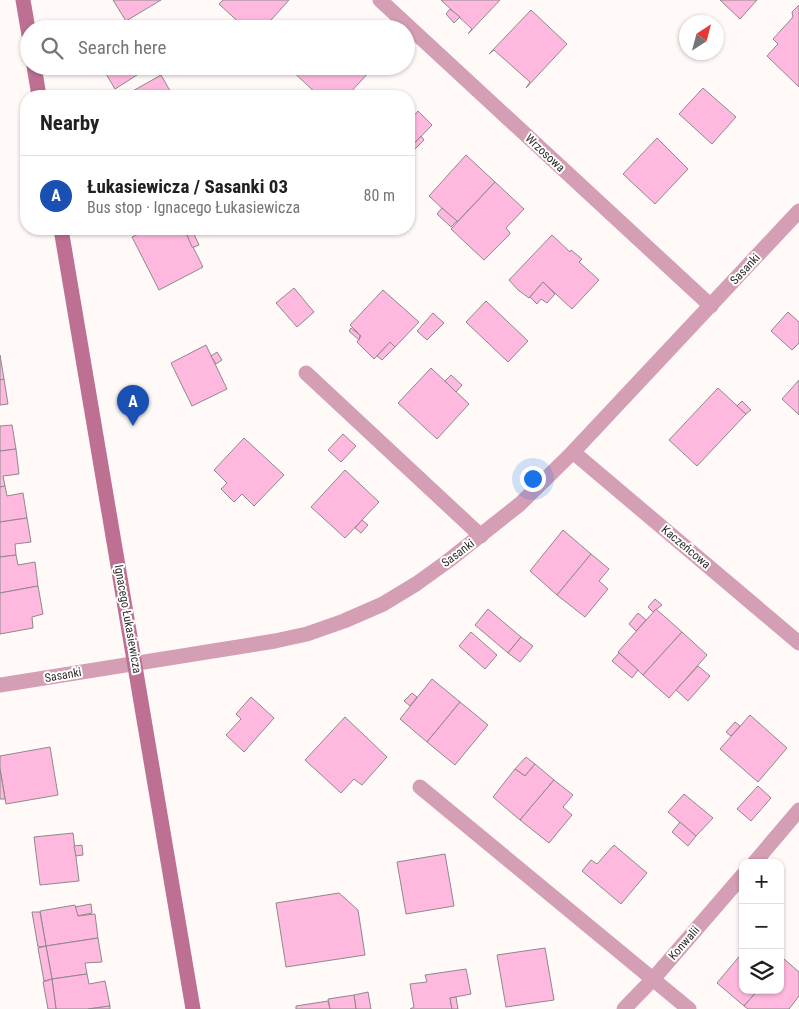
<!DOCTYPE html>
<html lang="en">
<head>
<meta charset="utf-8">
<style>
	body { margin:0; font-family:"Roboto Condensed",sans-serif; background:#f6f6f6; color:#202124 }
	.controls { position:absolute; right:15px; bottom:15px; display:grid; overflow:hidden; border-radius:10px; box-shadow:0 1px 4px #0004 }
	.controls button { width:45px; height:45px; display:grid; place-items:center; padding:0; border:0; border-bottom:1px solid #e0e0e0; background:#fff; color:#202124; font:25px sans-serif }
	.compass { position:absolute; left:679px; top:15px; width:45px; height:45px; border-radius:50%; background:#fff; box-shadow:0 1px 4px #0004; rotate:36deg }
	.you { position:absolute; left:532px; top:478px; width:18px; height:18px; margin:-12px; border:4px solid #fff; border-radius:50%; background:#1a73e8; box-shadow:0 0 0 8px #1a73e833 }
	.badge { display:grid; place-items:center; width:32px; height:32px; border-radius:50%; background:#b3224f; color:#fff; font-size:16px; font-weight:700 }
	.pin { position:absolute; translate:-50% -41px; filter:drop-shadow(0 1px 2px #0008) }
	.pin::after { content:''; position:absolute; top:26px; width:18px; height:15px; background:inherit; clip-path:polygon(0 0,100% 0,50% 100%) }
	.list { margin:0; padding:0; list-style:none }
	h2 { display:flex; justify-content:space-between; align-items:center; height:65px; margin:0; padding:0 20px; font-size:21px }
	h2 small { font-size:16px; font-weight:400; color:#757577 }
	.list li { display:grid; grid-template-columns:32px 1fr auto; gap:15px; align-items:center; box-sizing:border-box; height:80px; padding:0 20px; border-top:1px solid #e0e0e0 }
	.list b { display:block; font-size:19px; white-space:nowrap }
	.list p { margin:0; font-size:16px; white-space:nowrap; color:#757577 }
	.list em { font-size:16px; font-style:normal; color:#757577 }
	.icon { flex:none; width:28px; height:28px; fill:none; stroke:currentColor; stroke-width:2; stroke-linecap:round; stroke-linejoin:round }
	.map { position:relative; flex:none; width:799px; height:1009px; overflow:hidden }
	.search { position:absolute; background:#fff; box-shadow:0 1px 4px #0004; left:20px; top:20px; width:395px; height:55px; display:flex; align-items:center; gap:12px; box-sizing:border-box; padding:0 18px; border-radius:28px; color:#757577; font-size:19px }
	.panel { position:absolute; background:#fff; box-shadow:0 1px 4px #0004; left:20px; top:90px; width:395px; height:145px; border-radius:20px }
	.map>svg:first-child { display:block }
	.building { fill:#ffb8de; stroke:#8e898c }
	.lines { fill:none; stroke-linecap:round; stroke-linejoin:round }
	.lane { stroke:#d49eb4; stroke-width:15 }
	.street { stroke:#d49eb4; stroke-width:15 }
	.secondary { stroke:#bd7092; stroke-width:15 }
	.labels { text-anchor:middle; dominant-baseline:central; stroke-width:4; stroke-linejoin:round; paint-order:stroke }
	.street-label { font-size:12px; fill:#302e2d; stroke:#fff }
</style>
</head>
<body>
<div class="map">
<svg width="799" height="1009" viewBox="0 0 799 1009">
	<rect width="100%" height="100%" fill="#fffaf8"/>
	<!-- building -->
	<g class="building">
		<path d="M113 0H161L126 21Z"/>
		<path d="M223 0H289L263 29H246L219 4Z"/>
		<path d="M441 0H500L468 34 472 29Z"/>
		<path d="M720 0H757L740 19Z"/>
		<path d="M799 5V87L767 56 778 44 773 39 793 17 792 12Z"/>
		<path d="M450 9 460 17 454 23 446 14Z"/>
		<path d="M531 10 567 44 526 88 530 82 494 50 489 54Z"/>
		<path d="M130 23 134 29H122Z"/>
		<path d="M104 66H147L148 68 115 89 102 67Z"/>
		<path d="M291 66H369L372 69 347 96H319L289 68Z"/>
		<path d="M161 75 173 96H124Z"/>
		<path d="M703 88 736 117 712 144 679 114Z"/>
		<path d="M418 111 432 125 409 149V115L412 118Z"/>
		<path d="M421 136 424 140 415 149 412 146Z"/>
		<path d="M657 138 688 169 655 204 623 174Z"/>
		<path d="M466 155 495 182 457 222 429 196Z"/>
		<path d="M495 182 524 209 506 228 510 233 509 235 484 260 451 229Z"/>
		<path d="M442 208 457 221 451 227 437 214Z"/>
		<path d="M149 229H184L203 267 159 290 132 237Z"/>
		<path d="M193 232 199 245 194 247H192L187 235Z"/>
		<path d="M552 235 570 252 571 250 582 259 579 262 599 280 572 309 543 282 529 298 518 290 509 280Z"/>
		<path d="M543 282 555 294 547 303 541 299 537 304 530 297Z"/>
		<path d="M294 288 314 312 297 327 276 303Z"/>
		<path d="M383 290 419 322 396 346 395 347 390 342 374 359 357 342 361 336 350 325Z"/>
		<path d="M486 301 528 341 508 362 466 322Z"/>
		<path d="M788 312 799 322V343L792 350 771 331Z"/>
		<path d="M433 313 444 323 427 340 417 331Z"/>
		<path d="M351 328 360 335 359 340 349 331Z"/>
		<path d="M390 342 395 347 382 360 377 356Z"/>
		<path d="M206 345 227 389 192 406 171 363Z"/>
		<path d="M217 352 222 360 216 364 211 356Z"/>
		<path d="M0 355 4 379 0 380Z"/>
		<path d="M431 368 469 404 437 439 398 403Z"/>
		<path d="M451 375 462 385 456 392 445 381Z"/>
		<path d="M4 379 8 404 0 405V380Z"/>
		<path d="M799 380V415L782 399Z"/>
		<path d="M718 388 746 414 697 466 669 440Z"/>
		<path d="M742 401 751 410 746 414 737 406Z"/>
		<path d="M12 425 16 449 0 451V426Z"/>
		<path d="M343 434 356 446 341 462 328 450Z"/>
		<path d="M244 438 284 475 254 506 242 494 234 502 221 489 227 483 214 470Z"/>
		<path d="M16 449 19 474 3 476 5 486 0 487V451Z"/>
		<path d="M345 470 379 502 345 538 311 507Z"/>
		<path d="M5 486 7 496 23 493 27 518 0 522V487Z"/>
		<path d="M27 518 31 542 15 544 16 555 0 557V522Z"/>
		<path d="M362 520 368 525 361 533 355 528Z"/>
		<path d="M563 530 591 554 557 595 530 571Z"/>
		<path d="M591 554 609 569 599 581 608 589 585 617 557 595Z"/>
		<path d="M16 555 18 565 35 562 38 586 0 593V557Z"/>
		<path d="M38 586 43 614 32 617 33 628 0 634V593Z"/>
		<path d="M655 599 662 605 653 612 648 607Z"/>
		<path d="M488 609 521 637 508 653 475 625Z"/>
		<path d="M656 609 682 632 643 675 618 652Z"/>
		<path d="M638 613 646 620 636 631 629 624Z"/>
		<path d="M471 632 497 655 485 669 459 646Z"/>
		<path d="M682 632 707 655 669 698 643 675Z"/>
		<path d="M521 637 533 646 520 662 508 653Z"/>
		<path d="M619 653 638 670 632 678 612 661Z"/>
		<path d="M698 666 710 676 688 701 676 690Z"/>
		<path d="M432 679 460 702 427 742 400 719Z"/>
		<path d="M412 693 417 697 410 706 404 701Z"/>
		<path d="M251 697 274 718 244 752 226 735 241 719 236 714Z"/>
		<path d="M460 702 488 725 455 765 427 742Z"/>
		<path d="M750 715 787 748 758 782 720 749Z"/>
		<path d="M345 717 387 757 362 785 354 779 341 793 305 760Z"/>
		<path d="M735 722 740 726 731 736 726 732Z"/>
		<path d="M50 747 58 795 6 804 0 769V756Z"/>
		<path d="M526 757 535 764 525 776 515 769Z"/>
		<path d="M535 764 554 780 520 820 493 797 515 769 525 776Z"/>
		<path d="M0 769 5 799H0Z"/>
		<path d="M554 780 573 795 563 807 572 815 549 843 520 820Z"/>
		<path d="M758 786 771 798 751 821 737 809Z"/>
		<path d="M684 794 713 818 696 836 668 812Z"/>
		<path d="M680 822 696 836 688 846 672 832Z"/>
		<path d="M73 833 79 881 40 885 34 837Z"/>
		<path d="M82 845 83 855 76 856 74 846Z"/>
		<path d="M614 845 647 873 621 904 582 871 591 860 597 864Z"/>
		<path d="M445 854 454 906 406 914 397 862Z"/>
		<path d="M339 893 358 910 365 955 286 967 276 903Z"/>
		<path d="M91 904 92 913 77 916 75 907Z"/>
		<path d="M75 905 78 916 95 914 98 938 46 946 40 911Z"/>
		<path d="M32 912H40L46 946 38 947Z"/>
		<path d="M98 938 102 962 85 963 87 974 52 979 46 946Z"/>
		<path d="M46 946 52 979 44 981 38 948Z"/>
		<path d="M545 948 554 1000 506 1007 497 955Z"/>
		<path d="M743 952V990H758L744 1006 717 983Z"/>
		<path d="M784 959 799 972V996L789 1009H748L744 1006 758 990H780V963Z"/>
		<path d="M466 969 471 994 450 998 452 1009H410L414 1007 410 984 427 982 425 975Z"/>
		<path d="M87 974 89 984 105 981 110 1006 88 1009H56L52 979Z"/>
		<path d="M52 979 56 1009H48L43 982Z"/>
		<path d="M368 992 371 1009H356L354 995Z"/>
		<path d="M354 995 356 1009H327H330L328 999Z"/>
		<path d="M456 997 458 1009H452L450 998Z"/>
		<path d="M328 1001 330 1009H296V1006Z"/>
		<path d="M110 1006V1009H88Z"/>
	</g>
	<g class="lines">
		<!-- lane -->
		<g class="lane">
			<path d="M306 373 481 536"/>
			<path d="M420 787 689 1009"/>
		</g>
		<!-- street -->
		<g class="street">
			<path d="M380 0 711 306"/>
			<path d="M573 452 799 643"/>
			<path d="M0 685 275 641 307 634 344 621 383 604 416 584 448 561 520 504 573 452 799 211"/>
			<path d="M754 863 799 810"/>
			<path d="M624 1009 654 978 743 875"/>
		</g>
		<!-- secondary -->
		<g class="secondary">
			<path d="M23 0 29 35"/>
			<path d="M34 66 39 96"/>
			<path d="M61 229 193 1009"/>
		</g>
	</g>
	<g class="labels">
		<!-- street labels -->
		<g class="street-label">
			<text transform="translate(545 153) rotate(43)">Wrzosowa</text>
			<text transform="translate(745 269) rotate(-47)">Sasanki</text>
			<text transform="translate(686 547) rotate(40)">Kaczeńcowa</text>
			<text transform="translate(458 553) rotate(-37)">Sasanki</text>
			<text transform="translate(128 619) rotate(80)">Ignacego Łukasiewicza</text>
			<text transform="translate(63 675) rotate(-10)">Sasanki</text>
			<text transform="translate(684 943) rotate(-49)">Konwalii</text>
		</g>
	</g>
</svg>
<div class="controls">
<button>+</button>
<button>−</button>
<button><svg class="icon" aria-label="layers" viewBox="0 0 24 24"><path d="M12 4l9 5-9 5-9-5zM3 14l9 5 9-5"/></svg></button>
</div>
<svg class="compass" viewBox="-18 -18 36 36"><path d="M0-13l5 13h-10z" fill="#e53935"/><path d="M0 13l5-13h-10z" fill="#757577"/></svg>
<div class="you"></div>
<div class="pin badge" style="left:133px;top:426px;background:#1a4fb4">A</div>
<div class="search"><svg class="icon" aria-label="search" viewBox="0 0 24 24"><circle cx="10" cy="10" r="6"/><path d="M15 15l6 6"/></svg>Search here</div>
<section class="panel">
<h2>Nearby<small></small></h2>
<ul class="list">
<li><span class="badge" style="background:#1a4fb4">A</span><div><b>Łukasiewicza / Sasanki 03</b><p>Bus stop · Ignacego Łukasiewicza</p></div><em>80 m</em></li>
</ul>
</section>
</div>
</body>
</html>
